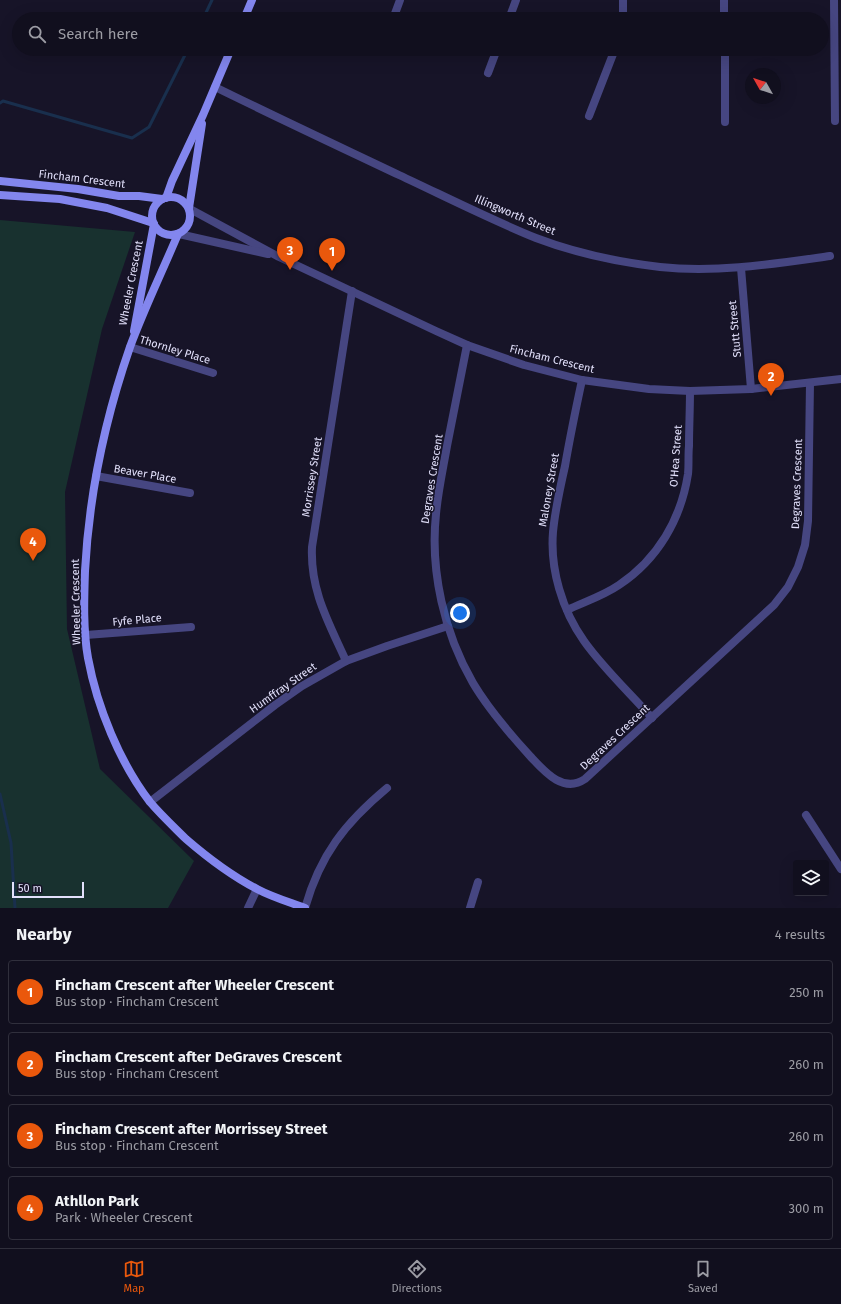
<!DOCTYPE html>
<html lang="en">
<head>
<meta charset="utf-8">
<style>
	body { margin:0; font-family:"Fira Sans",sans-serif; background:#1e1d2b; color:#f1f3f6 }
	.controls { position:absolute; right:12px; bottom:12px; display:grid; overflow:hidden; border-radius:4px; box-shadow:0 4px 16px #0002 }
	.controls button { width:36px; height:36px; display:grid; place-items:center; padding:0; border:0; border-bottom:1px solid #302f3c; background:#110f1e; color:#f1f3f6; font:20px sans-serif }
	.compass { position:absolute; left:745px; top:68px; width:36px; height:36px; border-radius:50%; background:#110f1e; box-shadow:0 4px 16px #0002; rotate:309deg }
	.scale { position:absolute; left:12px; bottom:10px; width:72px; box-sizing:border-box; padding-left:4px; border:2px solid #e2e0fb; border-top:0; font-size:11px; line-height:14px; white-space:nowrap; color:#e2e0fb; -webkit-text-stroke:3px #171428; paint-order:stroke }
	.you { position:absolute; left:460px; top:613px; width:14px; height:14px; margin:-10px; border:3px solid #fff; border-radius:50%; background:#1a73e8; box-shadow:0 0 0 6px #1a73e833 }
	.badge { display:grid; place-items:center; width:26px; height:26px; border-radius:50%; background:#ea580c; color:#fff; font-size:13px; font-weight:700 }
	.pin { position:absolute; translate:-50% -33px; filter:drop-shadow(0 1px 2px #0008) }
	.pin::after { content:''; position:absolute; top:21px; width:14px; height:12px; background:inherit; clip-path:polygon(0 0,100% 0,50% 100%) }
	.list { margin:0; padding:0; list-style:none }
	h2 { display:flex; justify-content:space-between; align-items:center; height:52px; margin:0; padding:0 16px; font-size:17px }
	h2 small { font-size:13px; font-weight:400; color:#9c9ca4 }
	.list li { display:grid; grid-template-columns:26px 1fr auto; gap:12px; align-items:center; box-sizing:border-box; height:64px; margin:0 8px 8px; padding:0 8px; border:1px solid #302f3c; border-radius:4px }
	.list b { display:block; font-size:15px; white-space:nowrap }
	.list p { margin:0; font-size:13px; white-space:nowrap; color:#9c9ca4 }
	.list em { font-size:13px; font-style:normal; color:#9c9ca4 }
	.icon { flex:none; width:22px; height:22px; fill:none; stroke:currentColor; stroke-width:2; stroke-linecap:round; stroke-linejoin:round }
	.map { position:relative; flex:none; width:841px; height:908px; overflow:hidden }
	.search { position:absolute; background:#110f1e; box-shadow:0 4px 16px #0002; left:12px; right:12px; top:12px; height:44px; display:flex; align-items:center; gap:10px; box-sizing:border-box; padding:0 14px; border-radius:22px; color:#9c9ca4; font-size:15px }
	.sheet { height:340px; background:#110f1e }
	nav { display:flex; justify-content:space-around; align-items:center; box-sizing:border-box; height:56px; border-top:1px solid #302f3c; background:#110f1e; font-size:11px; color:#9c9ca4 }
	nav a { display:grid; justify-items:center; gap:2px }
	nav .on { color:#ea580c }
	.map>svg:first-child { display:block }
	.green { fill:#18312f }
	.lines { fill:none; stroke-linecap:round; stroke-linejoin:round }
	.stream { stroke:#192f4d; stroke-width:3 }
	.street { stroke:#464681; stroke-width:8 }
	.secondary { stroke:#8386ee; stroke-width:8 }
	.labels { text-anchor:middle; dominant-baseline:central; stroke-width:3; stroke-linejoin:round; paint-order:stroke }
	.street-label { font-size:11px; fill:#e2e0fb; stroke:#171428 }
</style>
</head>
<body>
<div class="map">
<svg width="841" height="908" viewBox="0 0 841 908">
	<rect width="100%" height="100%" fill="#171428"/>
	<!-- green -->
	<path class="green" d="M0 220 135 232 102 329 65 492 67 629 100 769 194 861 168 908H0Z"/>
	<g class="lines">
		<!-- stream -->
		<g class="stream">
			<path d="M203 19 212 0"/>
			<path d="M0 103 3 101 132 138 149 127 188 49"/>
			<path d="M0 794 11 843 15 908"/>
		</g>
		<!-- street -->
		<g class="street">
			<path d="M623 0V19"/>
			<path d="M724 0V19"/>
			<path d="M834 0 835 121"/>
			<path d="M393 19 400 0"/>
			<path d="M509 19 516 0"/>
			<path d="M725 49V122"/>
			<path d="M488 73 497 49"/>
			<path d="M215 87C276 117 338 146 399 175 444 196 489 219 536 238 575 253 618 262 660 267 717 273 773 264 830 256"/>
			<path d="M589 116 615 49"/>
			<path d="M190 209 279 257 436 331 467 345 524 365 582 380 649 389 690 391 751 389 841 379"/>
			<path d="M179 234 268 254"/>
			<path d="M741 268 751 389"/>
			<path d="M467 345C460 379 454 412 447 446 443 469 438 491 436 514 430 571 444 633 473 683 489 710 509 733 530 756 544 771 563 794 585 779L774 605 788 587 798 567 805 545 808 521 810 383"/>
			<path d="M130 347 213 373"/>
			<path d="M582 380C576 408 570 437 565 466 560 488 555 510 553 532 550 569 562 610 584 641 603 668 630 693 652 718"/>
			<path d="M96 476 190 493"/>
			<path d="M567 610C584 602 603 596 619 585 658 559 681 519 688 474 689 465 688 455 689 446 689 428 690 409 690 391"/>
			<path d="M86 635 191 627"/>
			<path d="M346 661C329 623 310 591 312 547L352 291"/>
			<path d="M150 802 275 705 302 686 346 661 387 646 448 626"/>
			<path d="M806 815 841 869"/>
			<path d="M248 908 257 889"/>
			<path d="M305 908C320 855 345 823 387 788"/>
			<path d="M470 908 478 882"/>
		</g>
		<!-- secondary -->
		<g class="secondary">
			<path d="M244 19 252 0"/>
			<path d="M0 181 78 189 119 196H139L162 199"/>
			<path d="M0 195 60 199 107 208 153 223"/>
			<circle cx="171" cy="216" r="19"/>
			<path d="M166 198 172 181 203 115 231 49"/>
			<path d="M189 208 202 124"/>
			<path d="M178 234C162 272 144 309 130 347 105 419 89 495 85 571 84 600 83 630 88 658 97 707 120 763 150 802 161 815 174 827 186 839 208 858 232 876 257 889 272 897 289 902 305 908"/>
			<path d="M134 331 154 224"/>
		</g>
	</g>
	<g class="labels">
		<!-- street labels -->
		<g class="street-label">
			<text transform="translate(82 179) rotate(7)">Fincham Crescent</text>
			<text transform="translate(515 215) rotate(23)">Illingworth Street</text>
			<text transform="translate(131 283) rotate(-79)">Wheeler Crescent</text>
			<text transform="translate(735 329) rotate(-95)">Stutt Street</text>
			<text transform="translate(175 350) rotate(17)">Thornley Place</text>
			<text transform="translate(552 359) rotate(14)">Fincham Crescent</text>
			<text transform="translate(676 456) rotate(-86)">O'Hea Street</text>
			<text transform="translate(145 474) rotate(10)">Beaver Place</text>
			<text transform="translate(312 477) rotate(-81)">Morrissey Street</text>
			<text transform="translate(432 479) rotate(-81)">Degraves Crescent</text>
			<text transform="translate(797 484) rotate(-88)">Degraves Crescent</text>
			<text transform="translate(549 490) rotate(-80)">Maloney Street</text>
			<text transform="translate(76 602) rotate(-91)">Wheeler Crescent</text>
			<text transform="translate(137 620) rotate(-5)">Fyfe Place</text>
			<text transform="translate(283 688) rotate(-35)">Humffray Street</text>
			<text transform="translate(615 737) rotate(-43)">Degraves Crescent</text>
		</g>
	</g>
</svg>
<div class="controls">
<button><svg class="icon" aria-label="layers" viewBox="0 0 24 24"><path d="M12 4l9 5-9 5-9-5zM3 14l9 5 9-5"/></svg></button>
</div>
<svg class="compass" viewBox="-18 -18 36 36"><path d="M0-13l5 13h-10z" fill="#e53935"/><path d="M0 13l5-13h-10z" fill="#9c9ca4"/></svg>
<div class="scale">50 m</div>
<div class="you"></div>
<div class="pin badge" style="left:332px;top:271px">1</div>
<div class="pin badge" style="left:771px;top:396px">2</div>
<div class="pin badge" style="left:290px;top:270px">3</div>
<div class="pin badge" style="left:33px;top:561px">4</div>
<div class="search"><svg class="icon" aria-label="search" viewBox="0 0 24 24"><circle cx="10" cy="10" r="6"/><path d="M15 15l6 6"/></svg>Search here</div>
</div>
<section class="sheet">
<h2>Nearby<small>4 results</small></h2>
<ul class="list">
<li><span class="badge">1</span><div><b>Fincham Crescent after Wheeler Crescent</b><p>Bus stop · Fincham Crescent</p></div><em>250 m</em></li>
<li><span class="badge">2</span><div><b>Fincham Crescent after DeGraves Crescent</b><p>Bus stop · Fincham Crescent</p></div><em>260 m</em></li>
<li><span class="badge">3</span><div><b>Fincham Crescent after Morrissey Street</b><p>Bus stop · Fincham Crescent</p></div><em>260 m</em></li>
<li><span class="badge">4</span><div><b>Athllon Park</b><p>Park · Wheeler Crescent</p></div><em>300 m</em></li>
</ul>
</section>
<nav>
<a class="on"><svg class="icon" aria-label="map" viewBox="0 0 24 24"><path d="M3 6l6-2 6 2 6-2v14l-6 2-6-2-6 2zM9 4v14M15 6v14"/></svg>Map</a>
<a><svg class="icon" aria-label="directions" viewBox="0 0 24 24"><path d="M12 3l9 9-9 9-9-9zM9 14v-3h6M13 9l2 2-2 2"/></svg>Directions</a>
<a><svg class="icon" aria-label="saved" viewBox="0 0 24 24"><path d="M7 4h10v16l-5-4-5 4z"/></svg>Saved</a>
</nav>
</body>
</html>
